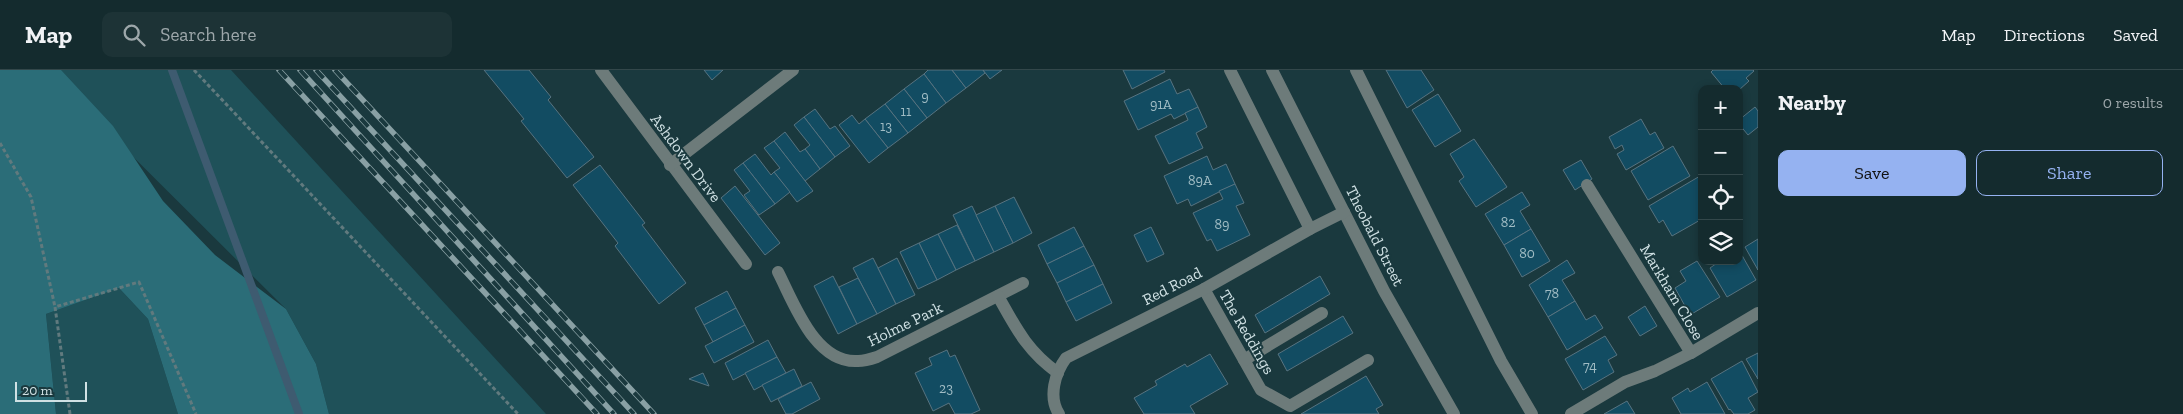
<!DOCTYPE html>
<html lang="en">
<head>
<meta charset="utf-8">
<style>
	body { margin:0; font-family:"Zilla Slab",serif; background:#1d3336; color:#f1f3f6 }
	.controls { position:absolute; right:15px; top:15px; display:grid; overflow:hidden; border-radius:10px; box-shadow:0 2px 8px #0003 }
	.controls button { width:45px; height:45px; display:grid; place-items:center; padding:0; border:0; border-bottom:1px solid #33474a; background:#142b2e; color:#f1f3f6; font:25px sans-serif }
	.scale { position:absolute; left:15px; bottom:12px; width:72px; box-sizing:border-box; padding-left:5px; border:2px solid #d0e1e4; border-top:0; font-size:14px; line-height:18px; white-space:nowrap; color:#d0e1e4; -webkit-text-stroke:4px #1a393e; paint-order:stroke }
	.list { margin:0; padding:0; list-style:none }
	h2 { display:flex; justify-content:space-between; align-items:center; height:65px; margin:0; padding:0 20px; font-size:21px }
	h2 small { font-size:16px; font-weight:400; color:#9da7aa }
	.actions { display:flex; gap:10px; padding:15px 20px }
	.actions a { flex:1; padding:11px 0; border:1px solid #95b2f1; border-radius:10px; text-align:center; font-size:18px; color:#95b2f1 }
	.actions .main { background:#95b2f1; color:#111 }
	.icon { flex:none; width:28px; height:28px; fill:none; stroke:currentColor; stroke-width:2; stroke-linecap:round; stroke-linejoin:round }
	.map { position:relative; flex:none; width:1758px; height:344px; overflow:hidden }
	header { display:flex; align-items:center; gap:30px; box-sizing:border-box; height:70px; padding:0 25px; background:#142b2e; border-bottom:1px solid #33474a }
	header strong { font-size:24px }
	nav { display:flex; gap:28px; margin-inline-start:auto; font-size:18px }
	.search { width:350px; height:45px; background:#1d3336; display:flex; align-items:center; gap:12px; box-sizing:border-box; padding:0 18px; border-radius:10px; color:#9da7aa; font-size:19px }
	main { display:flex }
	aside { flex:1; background:#142b2e }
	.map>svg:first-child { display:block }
	.green { fill:#1f5159 }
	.forest { fill:#2b6d78 }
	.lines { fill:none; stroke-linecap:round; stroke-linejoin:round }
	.stream { stroke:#3e5b70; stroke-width:8 }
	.building { fill:#124c62; stroke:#577380 }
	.path { stroke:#617a7e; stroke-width:3; stroke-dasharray:4 2.5; stroke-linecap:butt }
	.minor { stroke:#6d7b7a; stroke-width:12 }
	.rail-casing { stroke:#89a0a4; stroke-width:5.5 }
	.rail { stroke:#1a393e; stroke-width:4; stroke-dasharray:11; stroke-linecap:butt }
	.labels { text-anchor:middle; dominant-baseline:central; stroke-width:4; stroke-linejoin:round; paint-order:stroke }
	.number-label { font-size:14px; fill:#a0bcc4 }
	.street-label { font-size:16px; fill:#d0e1e4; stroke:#1a393e }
</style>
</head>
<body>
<header>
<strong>Map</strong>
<div class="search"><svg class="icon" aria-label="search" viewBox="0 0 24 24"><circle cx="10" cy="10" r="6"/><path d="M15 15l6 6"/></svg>Search here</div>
<nav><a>Map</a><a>Directions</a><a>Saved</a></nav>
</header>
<main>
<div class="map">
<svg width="1758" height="344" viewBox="0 0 1758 344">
	<rect width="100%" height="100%" fill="#1a393e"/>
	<!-- green -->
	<g class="green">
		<path d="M46 0H231L546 344H329L316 294 286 239Z"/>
		<path d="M119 218 148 249 178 344H56L46 244Z"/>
	</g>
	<!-- forest -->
	<path class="forest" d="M0 0H61L113 56 163 131 215 185 286 239 316 294 329 344H178L148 249 119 218 46 244 56 344H0Z"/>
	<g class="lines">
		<!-- stream -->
		<path class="stream" d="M172 0 299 344"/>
	</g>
	<!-- building -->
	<g class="building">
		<path d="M484 0H529L551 27 548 30 594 87 567 108 521 51 524 49Z"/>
		<path d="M704 0H723L712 10Z"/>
		<path d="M928 0H952L966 18 946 33 924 4Z"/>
		<path d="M952 0H983L985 3 966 18Z"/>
		<path d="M983 0H1002L990 9Z"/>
		<path d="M1123 0H1164L1165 2 1132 19Z"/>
		<path d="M1386 0H1421L1434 20 1407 38Z"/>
		<path d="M1713 0H1753L1754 1 1746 8 1749 11 1739 20 1725 19 1711 2Z"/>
		<path d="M924 4 946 33 927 48 904 19Z"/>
		<path d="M1170 9 1177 24 1189 19 1198 37 1174 49 1171 44 1138 60 1124 31Z"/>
		<path d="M904 19 927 48 908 63 885 34Z"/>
		<path d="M1438 24 1461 61 1435 77 1412 40Z"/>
		<path d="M885 34 908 63 888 78 865 49Z"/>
		<path d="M1198 37 1207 57 1196 63 1203 78 1169 94 1155 66 1188 50 1185 43Z"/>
		<path d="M1755 37 1758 41V57L1748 65 1739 54V50Z"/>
		<path d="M815 39 830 59 835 56 850 76 835 87 804 47Z"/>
		<path d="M852 45 859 54 865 49 888 78 869 93 839 55Z"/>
		<path d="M804 47 835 87 820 99 805 79 810 75 794 55Z"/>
		<path d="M1641 49 1650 65 1655 62 1664 78 1626 100 1617 84 1624 80 1622 75 1615 79 1609 67Z"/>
		<path d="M785 62 800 82 805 79 820 99 805 111 774 71Z"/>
		<path d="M1474 69 1507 117 1476 137 1459 111 1464 107 1450 84Z"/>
		<path d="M774 71 813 121 797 132 774 102 780 98 764 78Z"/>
		<path d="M1673 76 1690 106 1648 130 1631 101Z"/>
		<path d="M755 84 771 105 774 102 790 122 775 134 743 93Z"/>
		<path d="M1207 86 1213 100 1226 94 1235 114 1191 136 1188 129 1177 134 1164 106Z"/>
		<path d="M1581 90 1592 109 1575 120 1563 100Z"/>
		<path d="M743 93 775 134 759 145 744 125 750 121 734 100Z"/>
		<path d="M600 95 645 153 642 155 686 213 659 234 615 176 618 173 573 115Z"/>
		<path d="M1700 106 1702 109V132L1699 134 1702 138V149L1672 166 1663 150 1659 153 1649 136Z"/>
		<path d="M1235 114 1244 133 1236 136 1250 165 1217 181 1211 169 1207 171 1193 143 1223 129 1219 121Z"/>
		<path d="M735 116 780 173 765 185 721 128Z"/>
		<path d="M1522 122 1530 135 1520 141 1531 159 1504 175 1485 144Z"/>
		<path d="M1014 127 1032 163 1013 173 995 136Z"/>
		<path d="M972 136 994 182 975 191 953 145Z"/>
		<path d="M995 136 1013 173 994 182 976 145Z"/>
		<path d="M957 155 975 191 956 200 938 164Z"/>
		<path d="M1074 157 1084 176 1047 194 1038 175Z"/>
		<path d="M1151 157 1164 184 1147 192 1134 165Z"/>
		<path d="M1531 159 1550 191 1522 207 1504 175Z"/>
		<path d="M938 164 956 200 937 210 919 173Z"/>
		<path d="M1758 169V200L1745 177Z"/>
		<path d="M919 173 937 210 918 219 900 182Z"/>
		<path d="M1084 176 1094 195 1057 213 1047 194Z"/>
		<path d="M1739 180 1756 210 1727 227 1710 198 1720 191H1739Z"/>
		<path d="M873 188 896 234 877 244 853 198Z"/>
		<path d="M897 188 915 225 896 234 878 198Z"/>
		<path d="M1567 190 1575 203 1562 210 1575 231 1548 247 1529 215Z"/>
		<path d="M1697 191 1720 227 1690 245 1675 218 1686 211 1680 201Z"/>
		<path d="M1094 195 1103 214 1066 232 1057 213Z"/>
		<path d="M833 206 857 254 838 264 814 216Z"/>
		<path d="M1320 206 1330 224 1265 263 1255 245Z"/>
		<path d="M858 208 877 244 857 254 839 217Z"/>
		<path d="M1103 214 1112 233 1076 251 1066 232Z"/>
		<path d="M727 221 736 238 704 255 695 238Z"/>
		<path d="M1575 231 1586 250 1595 245 1603 258 1567 280 1548 247Z"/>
		<path d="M1645 236 1657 256 1640 266 1628 247Z"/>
		<path d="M736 238 745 255 713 272 704 255Z"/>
		<path d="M1343 246 1353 263 1287 301 1278 284Z"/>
		<path d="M745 255 754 272 714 293 705 276Z"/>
		<path d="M1605 266 1617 285 1608 290 1614 302 1583 320 1565 289Z"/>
		<path d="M768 270 777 287 733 310 725 293Z"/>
		<path d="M947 280 950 287 955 285 980 340 971 344H955L949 333 933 341 915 303 932 295 929 288Z"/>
		<path d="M1758 283V309L1746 289Z"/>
		<path d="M1210 284 1228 314 1190 336 1195 344H1144L1134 328 1157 315 1155 311 1185 294 1187 297Z"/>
		<path d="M777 287 786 303 754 320 745 303Z"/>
		<path d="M1742 291 1758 322 1748 328 1755 340 1748 344H1734L1730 339 1729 340 1711 309Z"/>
		<path d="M794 299 802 316 771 332 762 315Z"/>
		<path d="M703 303 709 316 689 309Z"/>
		<path d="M1366 306 1383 335 1376 339 1379 344H1301Z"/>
		<path d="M811 312 820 329 792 344H786L778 329Z"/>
		<path d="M1707 312 1725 344H1681L1672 328 1688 318 1690 322Z"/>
		<path d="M1627 331 1635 344H1604Z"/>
	</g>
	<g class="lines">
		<!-- path -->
		<g class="path">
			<path d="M194 0 518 344"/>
			<path d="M0 73 31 127 55 237"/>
			<path d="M70 344 55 237 139 212 196 344"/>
		</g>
		<!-- minor -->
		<g class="minor">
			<path d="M601 0 746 194"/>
			<path d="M1230 0 1310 159"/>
			<path d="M1272 0 1384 221 1454 344"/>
			<path d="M1356 0 1501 291 1532 344"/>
			<path d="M670 95 793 0"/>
			<path d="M778 202C794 233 815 294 858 291 864 291 871 289 877 287L1023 213"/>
			<path d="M1204 219 1261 320 1290 336 1368 290"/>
			<path d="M998 226C1016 258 1027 281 1058 303"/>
			<path d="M1691 283 1758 243"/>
			<path d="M1244 290 1322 243"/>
			<path d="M1059 344C1048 327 1055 303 1066 288L1204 219 1310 159 1344 142"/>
			<path d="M1571 344 1625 312 1655 301 1691 283 1587 115"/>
		</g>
		<defs>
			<g id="rail">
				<path d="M279 0 597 344"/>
				<path d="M300 0 614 344"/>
				<path d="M316 0 634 344"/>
				<path d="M335 0 654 344"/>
			</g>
		</defs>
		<!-- rail casing -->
		<use href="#rail" class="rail-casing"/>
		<!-- rail -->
		<use href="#rail" class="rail"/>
	</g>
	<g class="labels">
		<!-- number labels -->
		<g class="number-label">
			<text x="925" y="26">9</text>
			<text x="1161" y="34">91A</text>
			<text x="906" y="41">11</text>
			<text x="886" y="56">13</text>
			<text x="1200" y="110">89A</text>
			<text x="1508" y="152">82</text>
			<text x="1222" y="154">89</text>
			<text x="1527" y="183">80</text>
			<text x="1552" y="223">78</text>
			<text x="1590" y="296">74</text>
			<text x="946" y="318">23</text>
		</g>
		<!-- street labels -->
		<g class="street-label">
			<text transform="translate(686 88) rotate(53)">Ashdown Drive</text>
			<text transform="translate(1375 166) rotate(63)">Theobald Street</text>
			<text transform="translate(1172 216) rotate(-27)">Red Road</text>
			<text transform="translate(1672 222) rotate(59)">Markham Close</text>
			<text transform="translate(905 254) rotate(-26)">Holme Park</text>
			<text transform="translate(1247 262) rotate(60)">The Reddings</text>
		</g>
	</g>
</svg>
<div class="controls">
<button>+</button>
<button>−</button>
<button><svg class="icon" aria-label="locate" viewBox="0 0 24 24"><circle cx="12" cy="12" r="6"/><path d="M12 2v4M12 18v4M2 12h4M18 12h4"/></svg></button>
<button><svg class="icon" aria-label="layers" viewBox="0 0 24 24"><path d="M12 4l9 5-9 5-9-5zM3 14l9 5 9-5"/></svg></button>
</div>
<div class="scale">20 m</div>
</div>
<aside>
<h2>Nearby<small>0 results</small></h2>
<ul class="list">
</ul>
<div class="actions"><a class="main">Save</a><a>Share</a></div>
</aside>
</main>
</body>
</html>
